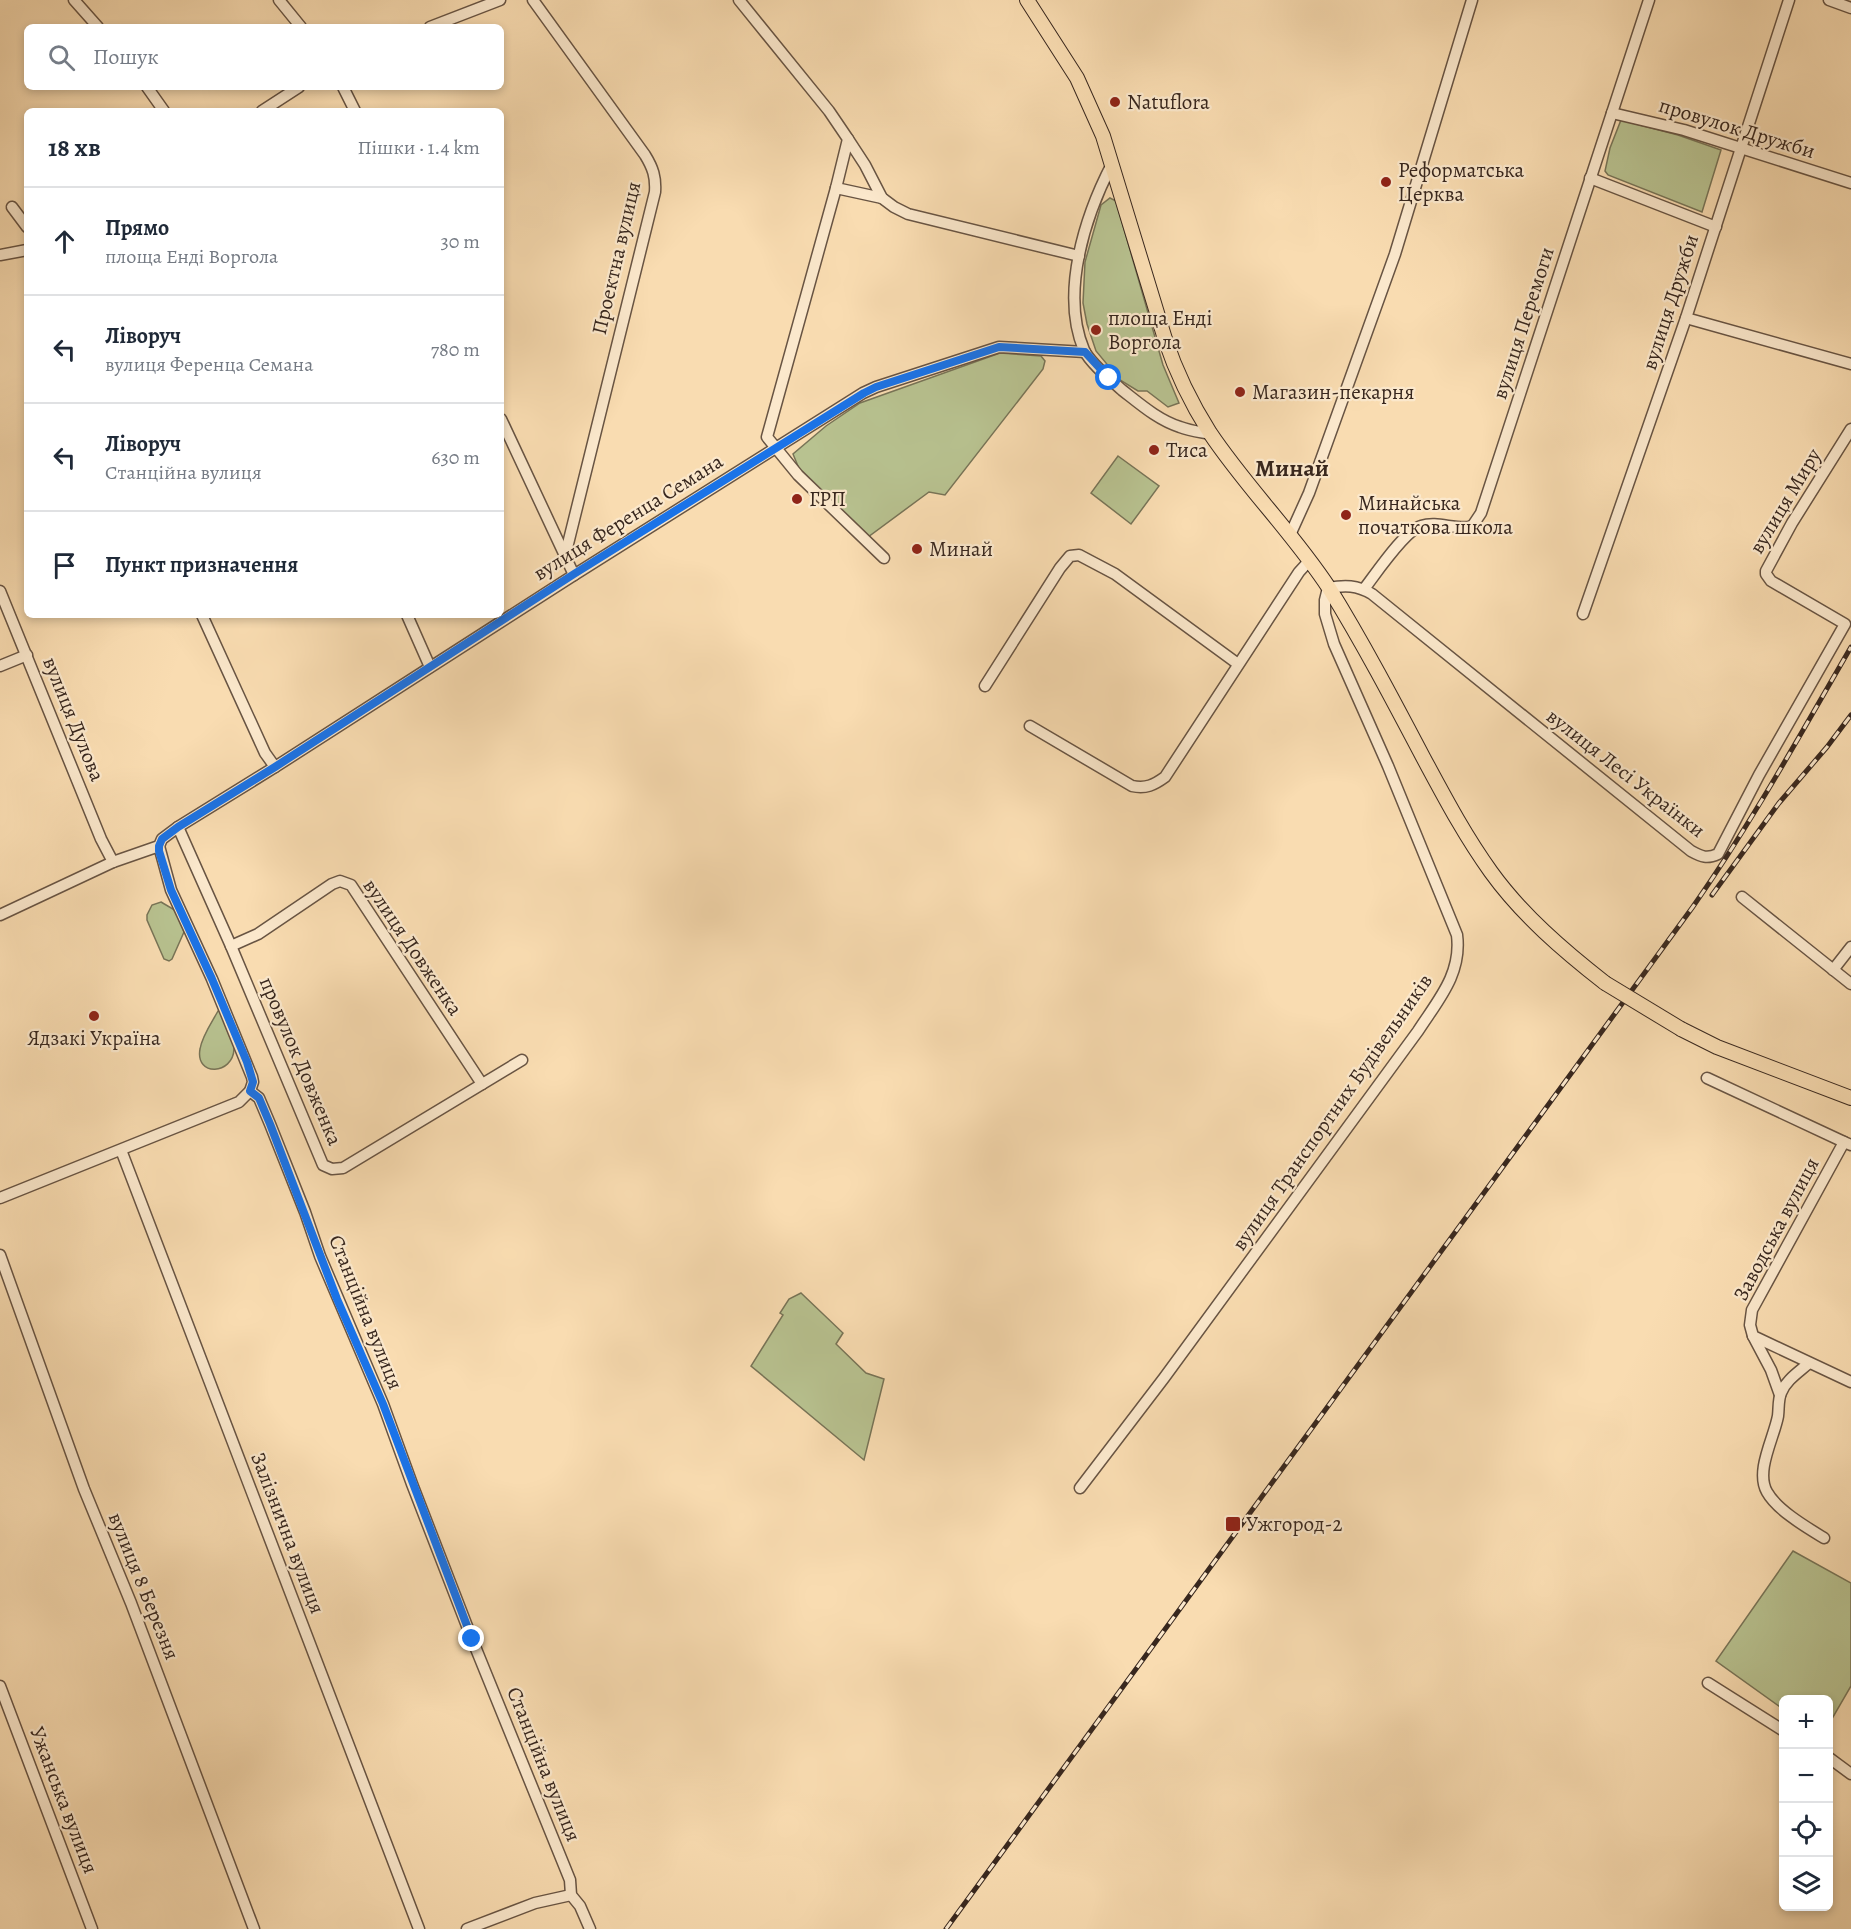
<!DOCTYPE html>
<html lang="uk">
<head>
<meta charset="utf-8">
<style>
	body { margin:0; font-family:Alegreya,serif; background:#f2f2f3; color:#1f2937 }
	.controls { position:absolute; right:18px; bottom:18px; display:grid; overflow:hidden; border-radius:9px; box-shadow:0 3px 9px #0003 }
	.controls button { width:54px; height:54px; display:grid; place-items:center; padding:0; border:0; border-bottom:2px solid #e0e1e3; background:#fff; color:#1f2937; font:30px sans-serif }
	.stop { position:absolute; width:18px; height:18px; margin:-14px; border:4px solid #1a73e8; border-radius:50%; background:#fff }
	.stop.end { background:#1a73e8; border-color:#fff; box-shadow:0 2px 6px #0008 }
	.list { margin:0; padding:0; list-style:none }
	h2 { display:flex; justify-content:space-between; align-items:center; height:78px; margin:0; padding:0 24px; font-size:26px }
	h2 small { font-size:20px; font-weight:400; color:#747a83 }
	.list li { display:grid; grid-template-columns:39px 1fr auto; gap:18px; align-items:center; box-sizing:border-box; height:108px; padding:0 24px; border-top:2px solid #e0e1e3 }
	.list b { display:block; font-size:22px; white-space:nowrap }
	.list p { margin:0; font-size:20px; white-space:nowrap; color:#747a83 }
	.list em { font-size:20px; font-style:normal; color:#747a83 }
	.icon { flex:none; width:33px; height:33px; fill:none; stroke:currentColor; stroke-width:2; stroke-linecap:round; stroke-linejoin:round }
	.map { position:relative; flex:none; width:1851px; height:1929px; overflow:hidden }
	.search { position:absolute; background:#fff; box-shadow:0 3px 9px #0003; left:24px; top:24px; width:480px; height:66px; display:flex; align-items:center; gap:15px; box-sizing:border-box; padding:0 21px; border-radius:9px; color:#747a83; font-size:22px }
	.panel { position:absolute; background:#fff; box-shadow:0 3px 9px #0003; left:24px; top:108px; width:480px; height:510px; border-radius:9px }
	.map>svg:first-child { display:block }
	.green { fill:#b8c290; stroke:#787457; stroke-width:1.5 }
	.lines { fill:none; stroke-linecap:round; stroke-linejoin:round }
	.minor-casing { stroke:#685443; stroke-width:13 }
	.major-casing { stroke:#38271e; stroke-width:16 }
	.minor { stroke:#fbe8cc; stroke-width:10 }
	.major { stroke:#f9dcb1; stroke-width:14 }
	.rail-casing { stroke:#38271e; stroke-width:5 }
	.rail { stroke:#fbe8cc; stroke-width:3; stroke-dasharray:9; stroke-linecap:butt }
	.major-bridge-casing { stroke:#38271e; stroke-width:16; stroke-linecap:butt }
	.major-bridge { stroke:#f9dcb1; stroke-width:14 }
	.route { stroke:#1a73e8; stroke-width:8 }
	.poi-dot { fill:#8f2418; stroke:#fbe8cc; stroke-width:2 }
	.labels { text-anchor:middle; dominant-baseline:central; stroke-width:4.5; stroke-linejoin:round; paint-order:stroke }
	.poi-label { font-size:21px; fill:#38271e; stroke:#fbe8cc; text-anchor:start }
	.street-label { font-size:21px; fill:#38271e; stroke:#fbe8cc }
	.quarter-label { font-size:24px; font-weight:bold; fill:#38271e; stroke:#fbe8cc }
</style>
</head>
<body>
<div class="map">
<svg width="1851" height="1929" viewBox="0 0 1851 1929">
	<rect width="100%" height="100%" fill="#f9dcb1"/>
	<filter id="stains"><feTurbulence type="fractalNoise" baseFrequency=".00333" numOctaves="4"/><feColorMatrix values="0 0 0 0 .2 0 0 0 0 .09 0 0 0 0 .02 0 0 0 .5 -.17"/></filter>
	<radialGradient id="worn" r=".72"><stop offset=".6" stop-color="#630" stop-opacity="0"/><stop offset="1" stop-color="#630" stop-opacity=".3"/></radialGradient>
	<!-- green -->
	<g class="green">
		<path d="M1621 120 1678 135 1721 150 1702 212 1608 175 1605 171 1610 148Z"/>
		<path d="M1110 198 1116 201 1163 365 1179 403 1168 407 1147 391H1138L1120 380 1096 351 1087 324 1083 303 1085 262 1101 205Z"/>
		<path d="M1000 353 1041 356 1045 361 1043 369 945 495 929 492 868 537 800 471 793 454 826 426 860 403Z"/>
		<path d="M1118 456 1159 486 1131 524 1091 493Z"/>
		<path d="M161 902 178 912 184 932 172 959 169 961 164 959 147 920V915L152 905Z"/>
		<path d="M220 1010C224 1019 235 1041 234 1049 233 1075 195 1077 200 1049 202 1036 212 1022 218 1011Z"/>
		<path d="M801 1293 843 1333 836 1344 866 1373 884 1379 864 1460 751 1366 783 1315 780 1313 789 1299Z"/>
		<path d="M1793 1551 1851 1583V1686L1829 1724 1828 1700H1784L1783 1709 1716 1661Z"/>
	</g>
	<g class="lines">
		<defs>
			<g id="minor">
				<path d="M74 0 98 27"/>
				<path d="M279 0 301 27"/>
				<path d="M533 0 645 155C653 168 656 177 655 192L565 556"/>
				<path d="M739 0 829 111 848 139 836 188 767 437 798 475 884 558"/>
				<path d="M1829 0 1851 8"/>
				<path d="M430 27 500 0"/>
				<path d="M147 87 164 111"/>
				<path d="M343 87 355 111"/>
				<path d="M262 111 299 87"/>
				<path d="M1612 113 1684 130 1851 183"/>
				<path d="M848 139 865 165 882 198 894 207 908 214 1079 256"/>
				<path d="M1112 164C1085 216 1060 293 1084 350 1090 363 1111 380 1122 390 1140 404 1158 420 1180 427 1190 431 1201 432 1211 434"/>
				<path d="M1590 178 1716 227"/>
				<path d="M836 188 882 198"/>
				<path d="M12 207 27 227"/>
				<path d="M0 255 27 250"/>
				<path d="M1686 318 1851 364"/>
				<path d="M501 419 574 575"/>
				<path d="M1290 535 1309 493 1395 254 1472 0"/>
				<path d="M1364 589C1375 575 1405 530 1421 526 1437 521 1453 529 1469 527L1473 525 1481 513 1649 0"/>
				<path d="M0 591 101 839 113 862"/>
				<path d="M1583 614 1686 318 1789 0"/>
				<path d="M202 615 265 753 275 767"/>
				<path d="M407 615 430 667"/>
				<path d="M0 666 27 655"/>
				<path d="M985 686 1060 568 1070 556 1079 555 1115 574 1238 664"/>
				<path d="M1030 726 1132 786C1146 789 1154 785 1165 777L1299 572 1309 561"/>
				<path d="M178 827 231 946 323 1165 332 1169 343 1168 522 1060"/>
				<path d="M1742 897 1851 984"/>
				<path d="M0 915 113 862 159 846 162 839 178 827 275 767 574 575 863 393 876 387 999 347 1085 352"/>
				<path d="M231 946 258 934 332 884 340 881 351 885 482 1084"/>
				<path d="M1833 970 1851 947"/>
				<path d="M1707 1078 1844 1142"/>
				<path d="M250 1091 259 1098 270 1124 305 1212 320 1256 383 1404 412 1484 472 1639 570 1880 571 1895 580 1906 590 1929"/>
				<path d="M1851 1145 1844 1142 1752 1310 1750 1325 1753 1336 1851 1382"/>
				<path d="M121 1150 419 1929"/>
				<path d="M0 1198 239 1102 250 1091 253 1082 252 1077 212 979 171 890 159 846"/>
				<path d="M0 1255 84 1489 131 1603 254 1929"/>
				<path d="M1753 1336 1771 1370 1780 1395"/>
				<path d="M1809 1363C1799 1372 1786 1380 1781 1393 1778 1400 1779 1408 1778 1416 1774 1438 1755 1471 1767 1492 1777 1510 1806 1527 1824 1538"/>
				<path d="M1080 1488 1164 1378 1418 1031C1438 1000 1462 974 1457 935L1388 766 1334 644 1325 614V600L1328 588C1345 585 1357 585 1372 594L1691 851C1702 857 1707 859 1718 854L1759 775 1845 624 1771 581 1766 574V571L1792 523 1851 429"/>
				<path d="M1708 1683 1784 1731"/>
				<path d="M0 1686 92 1929"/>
				<path d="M1828 1757 1851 1774"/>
				<path d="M467 1929 535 1903 571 1895"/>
			</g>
			<g id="major">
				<path d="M1027 0 1077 78 1103 136 1165 339C1176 372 1191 403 1210 433 1246 487 1293 533 1329 588 1363 643 1394 702 1424 759 1445 798 1465 836 1491 872 1522 915 1564 951 1605 983"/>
				<path d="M1681 1029 1717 1047 1851 1098"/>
			</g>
		</defs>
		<!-- minor casing -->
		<use href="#minor" class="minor-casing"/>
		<!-- major casing -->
		<use href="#major" class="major-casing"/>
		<!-- minor -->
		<use href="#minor" class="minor"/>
		<!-- major -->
		<use href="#major" class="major"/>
		<defs>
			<g id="rail">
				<path d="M1712 895 1779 803 1827 747 1851 715"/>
				<path d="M946 1929 1692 908C1751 824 1800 735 1851 647"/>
			</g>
		</defs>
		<!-- rail casing -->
		<use href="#rail" class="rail-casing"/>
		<!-- rail -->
		<use href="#rail" class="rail"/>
		<defs>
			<path id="major-bridge" d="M1605 983 1681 1029"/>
		</defs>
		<!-- major-bridge casing -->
		<use href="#major-bridge" class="major-bridge-casing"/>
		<!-- major-bridge -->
		<use href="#major-bridge" class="major-bridge"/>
	</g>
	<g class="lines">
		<!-- route -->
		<path class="route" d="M472 1639 383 1404 337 1299 270 1124 259 1098 250 1091 253 1082 247 1062 212 979 171 890 159 851V846L162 839 178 827 275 767 574 574 864 393 876 387 999 347 1085 352 1109 378"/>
	</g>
	<!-- markers -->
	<g class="poi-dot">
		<circle cx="1115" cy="102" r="6"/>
		<circle cx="1386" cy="182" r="6"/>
		<circle cx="1096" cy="330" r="6"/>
		<circle cx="1240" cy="392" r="6"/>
		<circle cx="1154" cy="450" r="6"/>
		<circle cx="797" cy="499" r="6"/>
		<circle cx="1346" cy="515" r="6"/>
		<circle cx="917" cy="549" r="6"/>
		<circle cx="94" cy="1016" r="6"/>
		<rect x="1225" y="1516" width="16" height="16" rx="3"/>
	</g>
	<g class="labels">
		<!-- poi labels -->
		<g class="poi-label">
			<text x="1127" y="102">Natuflora</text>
			<text x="1398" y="170">Реформатська<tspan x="1398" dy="24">Церква</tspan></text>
			<text x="1108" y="318">площа Енді<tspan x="1108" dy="24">Воргола</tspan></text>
			<text x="1252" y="392">Магазин-пекарня</text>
			<text x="1166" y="450">Тиса</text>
			<text x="809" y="499">ГРП</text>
			<text x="1358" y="503">Минайська<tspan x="1358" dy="24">початкова школа</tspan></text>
			<text x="929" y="549">Минай</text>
			<text x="94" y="1038" text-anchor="middle">Ядзакі Україна</text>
			<text x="1246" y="1524">Ужгород-2</text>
		</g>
		<!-- street labels -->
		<g class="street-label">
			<text transform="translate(1737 128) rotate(17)">провулок Дружби</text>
			<text transform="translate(616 258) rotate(-77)">Проектна вулиця</text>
			<text transform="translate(1670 302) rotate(-72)">вулиця Дружби</text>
			<text transform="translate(1523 323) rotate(-72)">вулиця Перемоги</text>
			<text transform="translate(1785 501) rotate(-59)">вулиця Миру</text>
			<text transform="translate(628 517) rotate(-32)">вулиця Ференца Семана</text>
			<text transform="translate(74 719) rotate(68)">вулиця Дулова</text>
			<text transform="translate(1626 773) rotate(38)">вулиця Лесі Українки</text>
			<text transform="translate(413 947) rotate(56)">вулиця Довженка</text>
			<text transform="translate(301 1061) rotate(67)">провулок Довженка</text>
			<text transform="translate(1332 1112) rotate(-55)">вулиця Транспортних Будівельників</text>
			<text transform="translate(1776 1229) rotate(-62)">Заводська вулиця</text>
			<text transform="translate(366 1312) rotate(68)">Станційна вулиця</text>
			<text transform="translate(288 1533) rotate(69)">Залізнична вулиця</text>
			<text transform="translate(144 1586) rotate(68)">вулиця 8 Березня</text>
			<text transform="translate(544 1764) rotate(68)">Станційна вулиця</text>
			<text transform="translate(64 1800) rotate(69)">Ужанська вулиця</text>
		</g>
		<!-- quarter labels -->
		<g class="quarter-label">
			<text x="1292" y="468">Минай</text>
		</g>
	</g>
	<rect width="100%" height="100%" filter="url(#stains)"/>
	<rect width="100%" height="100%" fill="url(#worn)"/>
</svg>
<div class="controls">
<button>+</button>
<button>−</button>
<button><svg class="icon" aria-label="locate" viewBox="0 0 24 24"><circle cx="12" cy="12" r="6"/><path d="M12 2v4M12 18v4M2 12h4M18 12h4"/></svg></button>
<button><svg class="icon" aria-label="layers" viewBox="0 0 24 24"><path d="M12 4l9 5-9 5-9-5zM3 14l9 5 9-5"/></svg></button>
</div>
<div class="stop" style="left:1109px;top:378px"></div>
<div class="stop end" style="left:472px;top:1639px"></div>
<div class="search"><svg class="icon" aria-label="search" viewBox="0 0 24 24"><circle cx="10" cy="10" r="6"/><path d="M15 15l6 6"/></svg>Пошук</div>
<section class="panel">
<h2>18 хв<small>Пішки · 1.4 km</small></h2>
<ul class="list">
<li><svg class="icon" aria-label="ahead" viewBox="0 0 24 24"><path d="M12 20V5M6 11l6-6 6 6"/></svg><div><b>Прямо</b><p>площа Енді Воргола</p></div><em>30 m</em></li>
<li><svg class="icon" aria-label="left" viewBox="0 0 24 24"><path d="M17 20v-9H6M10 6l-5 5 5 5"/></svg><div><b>Ліворуч</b><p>вулиця Ференца Семана</p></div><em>780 m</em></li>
<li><svg class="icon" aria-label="left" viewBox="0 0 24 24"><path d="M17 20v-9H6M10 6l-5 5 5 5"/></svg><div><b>Ліворуч</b><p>Станційна вулиця</p></div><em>630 m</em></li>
<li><svg class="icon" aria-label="arrive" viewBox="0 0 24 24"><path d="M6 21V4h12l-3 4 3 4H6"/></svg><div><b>Пункт призначення</b></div></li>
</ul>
</section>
</div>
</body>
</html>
